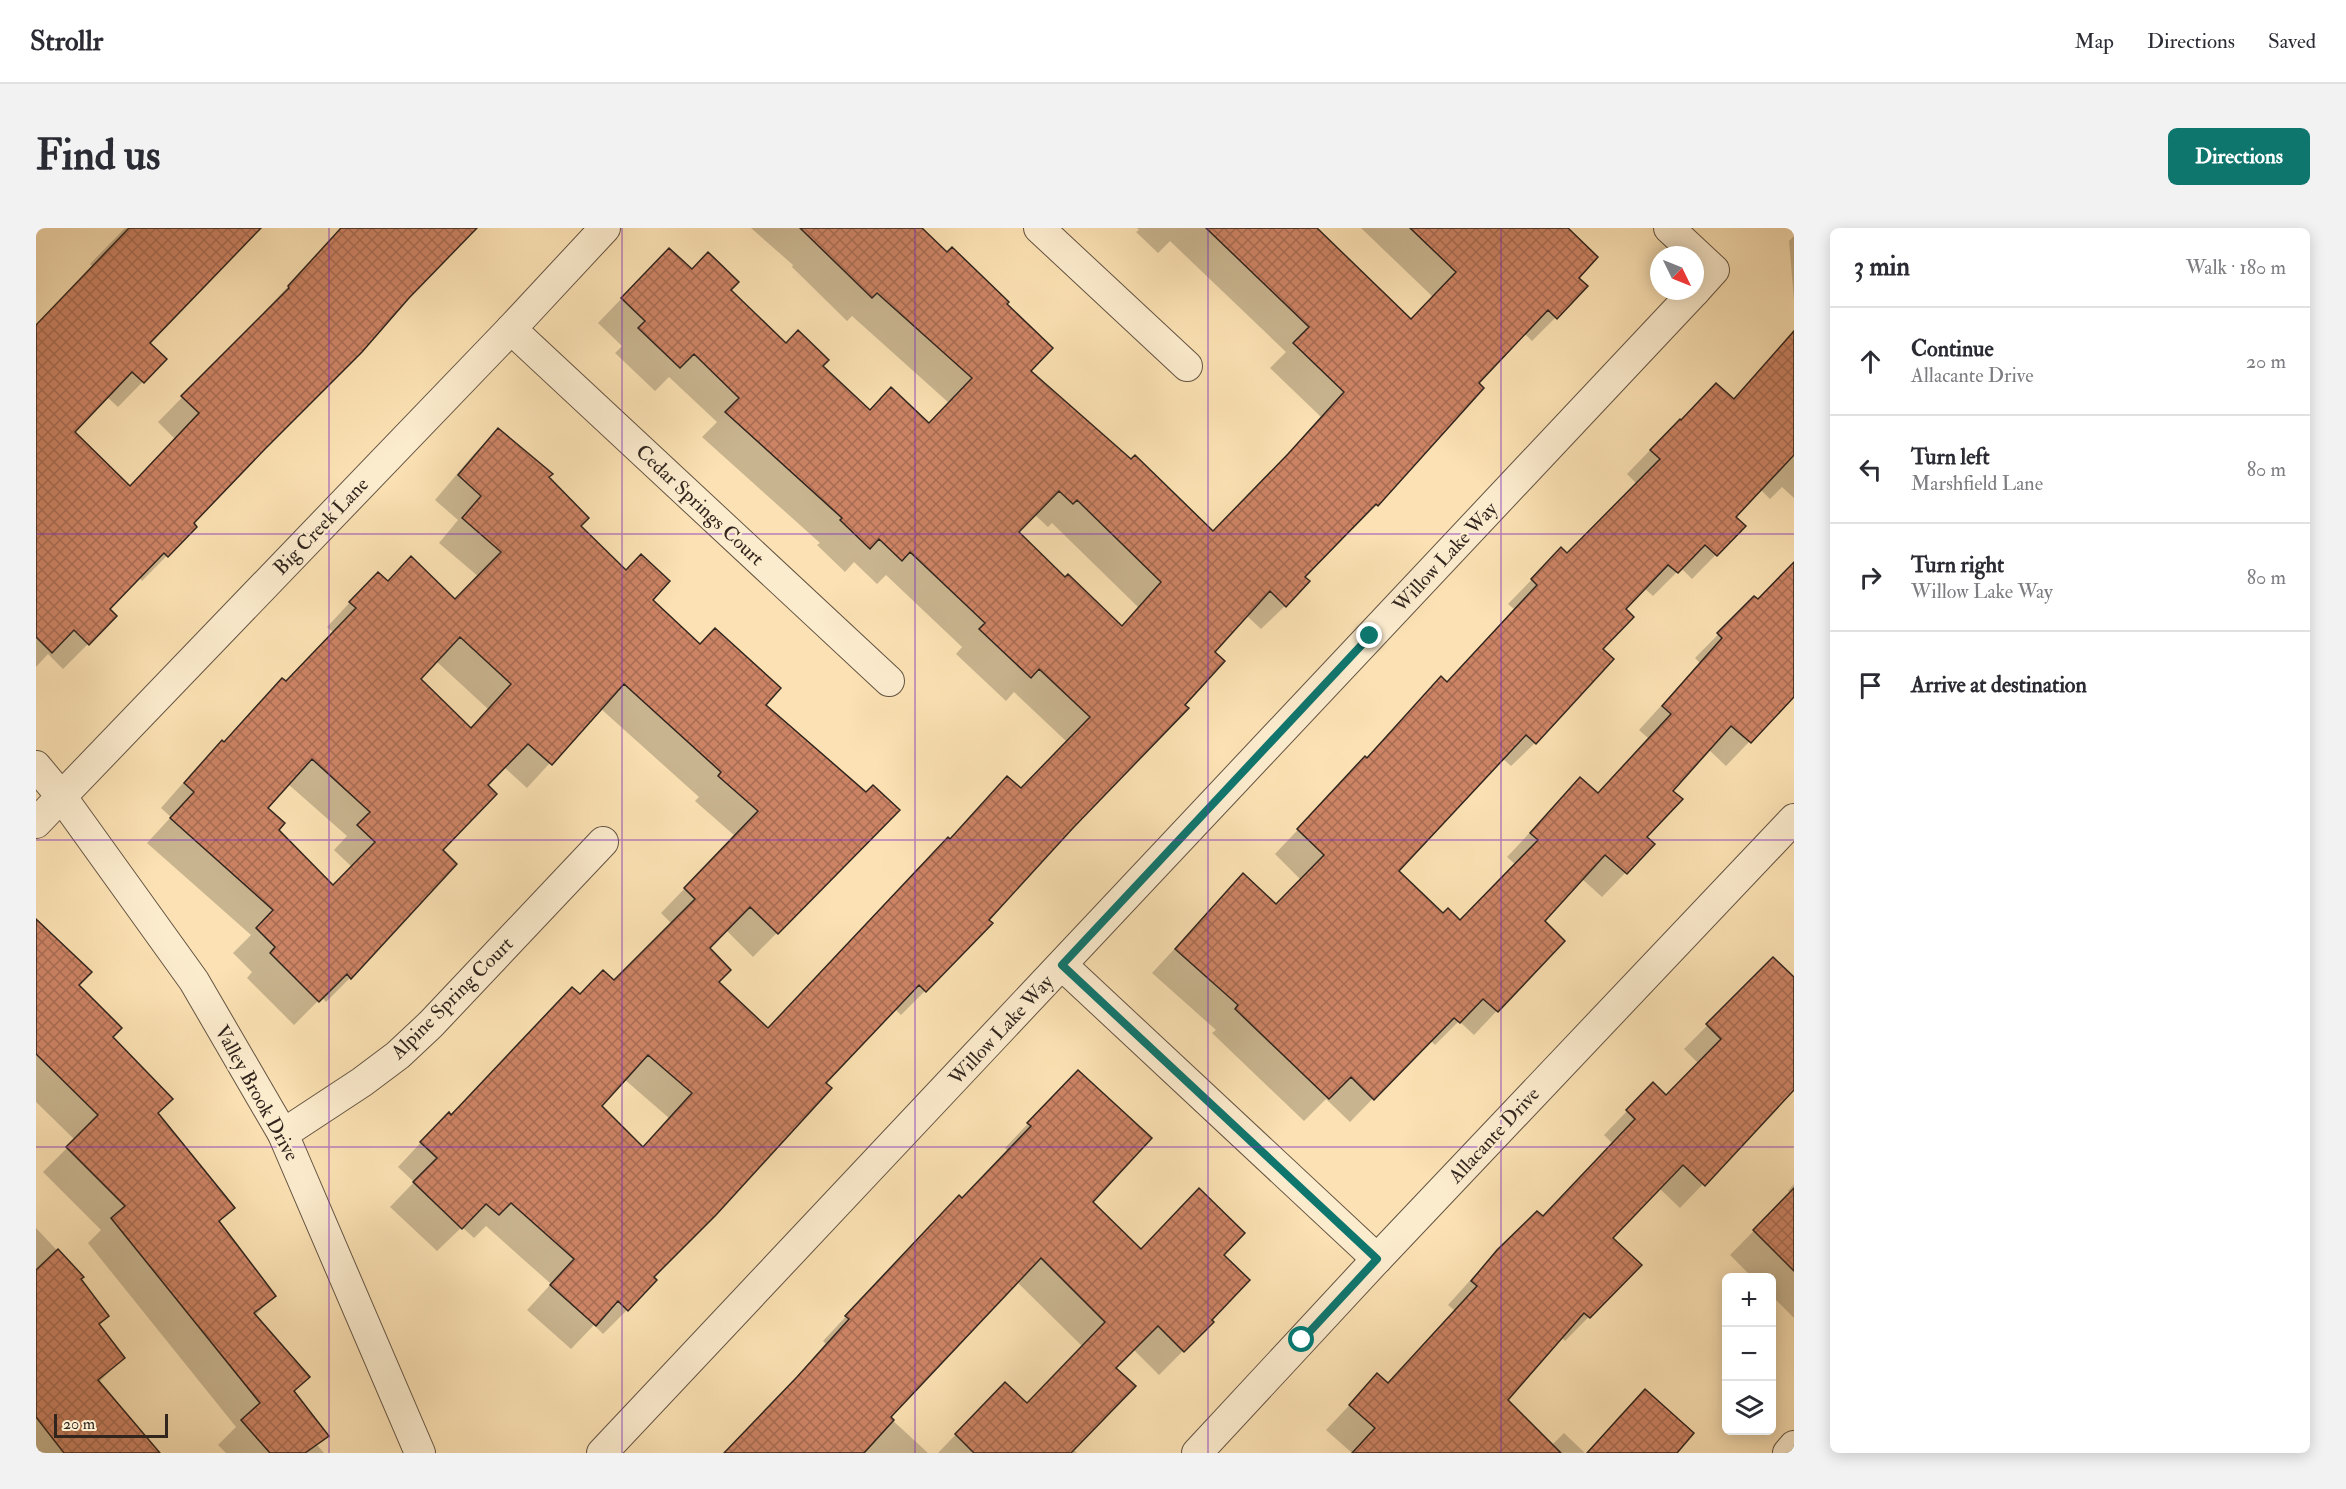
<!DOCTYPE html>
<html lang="en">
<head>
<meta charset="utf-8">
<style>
	body { margin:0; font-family:"IM FELL Double Pica",serif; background:#f2f2f3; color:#2b2b33 }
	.controls { position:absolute; right:18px; bottom:18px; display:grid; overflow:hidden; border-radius:9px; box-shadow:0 3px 15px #0003 }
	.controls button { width:54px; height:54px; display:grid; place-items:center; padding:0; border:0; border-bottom:2px solid #e1e1e2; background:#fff; color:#2b2b33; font:30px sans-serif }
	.compass { position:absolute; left:1614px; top:18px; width:54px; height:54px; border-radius:50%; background:#fff; box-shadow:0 3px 15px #0003; rotate:133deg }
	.scale { position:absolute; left:18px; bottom:15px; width:114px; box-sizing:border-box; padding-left:6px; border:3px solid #31251e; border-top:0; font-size:16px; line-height:21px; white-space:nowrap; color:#31251e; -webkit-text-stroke:4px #fcecce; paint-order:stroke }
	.stop { position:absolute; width:18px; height:18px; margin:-14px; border:4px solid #0f766e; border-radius:50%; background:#fff }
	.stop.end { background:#0f766e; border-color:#fff; box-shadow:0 2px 6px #0008 }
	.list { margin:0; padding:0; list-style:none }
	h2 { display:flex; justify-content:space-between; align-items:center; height:78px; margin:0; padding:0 24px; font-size:26px }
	h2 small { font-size:20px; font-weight:400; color:#7c7c81 }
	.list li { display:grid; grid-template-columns:39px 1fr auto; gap:18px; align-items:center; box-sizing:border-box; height:108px; padding:0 24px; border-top:2px solid #e1e1e2 }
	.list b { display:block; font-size:22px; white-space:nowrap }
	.list p { margin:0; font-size:20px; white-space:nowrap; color:#7c7c81 }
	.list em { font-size:20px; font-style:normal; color:#7c7c81 }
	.icon { flex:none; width:33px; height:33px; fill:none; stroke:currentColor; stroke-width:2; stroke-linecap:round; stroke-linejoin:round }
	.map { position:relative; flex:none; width:1758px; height:1225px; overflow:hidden; border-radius:9px }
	header { display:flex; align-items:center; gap:36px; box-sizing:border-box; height:84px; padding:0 30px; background:#fff; border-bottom:2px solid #e1e1e2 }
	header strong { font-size:28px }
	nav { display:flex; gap:33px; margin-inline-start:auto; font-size:21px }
	.intro { display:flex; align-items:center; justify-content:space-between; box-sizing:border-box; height:144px; padding:0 36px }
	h1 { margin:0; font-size:42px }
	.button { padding:15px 27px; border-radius:9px; background:#0f766e; color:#fff; font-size:21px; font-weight:700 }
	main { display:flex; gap:36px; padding:0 36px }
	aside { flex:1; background:#fff; border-radius:9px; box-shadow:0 3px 15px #0003 }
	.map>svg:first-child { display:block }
	.shadow { fill:#0003; fill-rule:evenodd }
	.building { fill:url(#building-cross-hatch); stroke:#31251e; stroke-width:1.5; fill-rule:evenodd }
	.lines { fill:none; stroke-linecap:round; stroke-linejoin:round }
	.minor-casing { stroke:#645443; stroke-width:32 }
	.minor { stroke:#fcecce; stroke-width:30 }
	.route { stroke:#0f766e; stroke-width:8 }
	.grid { fill:none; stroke:#7b2cbf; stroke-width:1.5; stroke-opacity:0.55 }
	.labels { text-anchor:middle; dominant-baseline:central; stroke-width:4.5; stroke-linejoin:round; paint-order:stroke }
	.street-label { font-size:20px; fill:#31251e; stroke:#fcecce }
</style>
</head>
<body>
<header>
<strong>Strollr</strong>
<nav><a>Map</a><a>Directions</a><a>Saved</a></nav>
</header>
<div class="intro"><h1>Find us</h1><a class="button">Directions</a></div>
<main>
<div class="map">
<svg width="1758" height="1225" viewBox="0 0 1758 1225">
	<defs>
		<pattern id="building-cross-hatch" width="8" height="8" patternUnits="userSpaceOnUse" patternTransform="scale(1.5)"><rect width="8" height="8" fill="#cd8465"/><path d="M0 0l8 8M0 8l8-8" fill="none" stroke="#a76c53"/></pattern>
	</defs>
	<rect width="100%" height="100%" fill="#fbe1b3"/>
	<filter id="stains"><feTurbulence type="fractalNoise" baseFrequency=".00333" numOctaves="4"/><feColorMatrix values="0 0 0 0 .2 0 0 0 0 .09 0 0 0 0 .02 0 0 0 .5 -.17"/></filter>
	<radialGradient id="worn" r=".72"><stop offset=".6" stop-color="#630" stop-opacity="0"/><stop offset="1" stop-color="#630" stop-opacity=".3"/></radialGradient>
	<!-- shadow -->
	<g class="shadow">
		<path d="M89 0H225L112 115 129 131 82 179 71 169 37 204 93 259 139 211 122 194 229 85 228 84 307 0H438L156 296 159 299 106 353 103 349 72 381 52 416 27 441 12 426 0 439V98L57 39 54 36Z"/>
		<path d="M715 0H884L969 76 993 143 1177 305 1228 252 1285 189 1234 140 1250 124 1134 13 1122 25 1100 4 1103 2 1101 0H1280L1375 92 1397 69 1325 0H1530L1541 50 1520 89 1496 113 1488 105 1441 155 1341 277 1317 301 1316 299 1267 349 1249 378 1225 401 1210 387 1177 425 1036 599 951 692 918 734 865 787 858 780 788 855 616 1049 591 1082 567 1106 558 1097 535 1121 491 1082 515 1056 450 998 438 1010 426 999 401 1023 354 979 378 954 362 939 389 910 543 768 578 754 636 696 625 685 699 608 659 573 663 569 564 480 491 560 468 539 450 557 314 750 290 774 286 769 258 797 211 750 216 744 197 725 215 707 111 615 135 589 125 580 162 538 187 515 222 476 246 452 250 455 298 405 291 399 318 370 351 354 419 373 443 349 403 315 422 292 399 272 438 226 462 202 511 249 543 298 615 372 728 477 830 566 862 582 717 729 690 702 672 720 681 754 731 801 913 612 984 562 1031 514 978 464 970 473 920 426 926 419 850 347 841 356 818 334 809 344 781 317 784 315 666 209 681 194 633 149 619 163 579 125 586 118 562 95 609 46 655 43 692 62 749 117 785 138 833 183 855 161 893 196 913 175 816 88 811 93 756 39 757 37ZM998 286 1012 299 1016 295 1102 379 1085 398 1029 351 981 304ZM400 433 452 481 434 501 383 451ZM252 556 311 608 298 622 316 639 297 659 240 602 230 580ZM588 851 633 890 606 920 564 878Z"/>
		<path d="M1758 8V72L1753 13Z"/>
		<path d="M1758 103V270L1746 259 1734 271 1724 261 1698 289 1708 298 1656 351 1645 340 1617 368 1608 360 1587 381 1565 421 1499 515 1475 538 1466 530 1361 643 1407 687 1424 694 1480 637 1471 629 1544 551 1561 566 1612 510 1603 502 1664 435 1659 430 1718 370 1721 373 1758 335V467L1690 538 1672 521 1635 563 1609 609 1617 616 1566 669 1545 650 1507 693 1527 713 1438 807 1423 793 1399 817 1394 812 1314 894 1290 871 1268 893 1176 805 1180 802 1116 745 1207 647 1240 677 1265 652 1239 626 1405 450 1410 455 1478 381 1472 376 1502 345 1531 327 1601 256 1591 246 1620 216 1696 172Z"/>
		<path d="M0 702 41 757 120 885 197 980 183 994 238 1068 219 1088 256 1164 291 1207 281 1217 288 1225H190L182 1217 200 1199 52 1015 65 1002 7 944 39 912 0 874Z"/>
		<path d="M1737 731 1758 749V861L1644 980 1623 960 1575 1010 1604 1037 1529 1113 1525 1109 1470 1172 1515 1218 1528 1205 1549 1225H1316L1290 1202 1341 1148 1351 1156 1419 1083 1412 1077 1438 1048 1501 985 1506 990 1576 915 1568 907 1594 880 1630 868 1662 835 1648 821Z"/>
		<path d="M1018 868 1055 974 1104 1023 1186 1027 1212 1052 1147 1123 1123 1147 1097 1121 1078 1140 1037 1221 1041 1225H902L945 1180 991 1177 1047 1119 981 1054 853 1189 892 1225H689L737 1175 790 1116 787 1113 899 993 925 972 972 923 969 920Z"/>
		<path d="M1758 956V1090L1736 1068V1050H1717L1694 1027 1755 965 1752 963Z"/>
		<path d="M0 1000 46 1049 43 1051 71 1088 62 1097 87 1130 62 1155 122 1225H0Z"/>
		<path d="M1609 1163 1639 1225H1551L1585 1186Z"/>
	</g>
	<!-- building -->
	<g class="building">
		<path d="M93 0H225L114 115 131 131 108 155 96 144 39 204 94 258 163 185 145 168 253 60 252 58 305 0H441L373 70 326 124 229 221 158 295 161 299 132 329 128 325 74 381 81 388 53 417 38 402 16 425 0 409V97Z"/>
		<path d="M764 0H886L911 24 916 19 973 74 971 76 1017 120 995 143 1095 231 1099 227 1177 303 1252 226 1308 164 1257 115 1273 99 1170 0H1281L1375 91 1420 44 1374 0H1532L1562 29 1543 50 1552 58 1521 91 1512 82 1443 155 1448 160 1342 278 1340 276 1269 349 1274 353 1250 379 1234 363 1179 424 1189 433 1149 477 1153 480 1037 600 953 692 957 695 890 764 883 757 790 855 796 860 680 987 618 1049 621 1052 592 1083 582 1073 560 1098 514 1057 538 1031 475 975 463 987 450 976 426 1001 377 954 401 930 384 914 413 884 415 887 536 759 544 766 567 742 578 752 659 671 648 660 722 583 682 548 685 544 588 456 516 537 492 516 452 557 461 566 407 622 421 636 315 751 311 746 283 774 234 725 239 719 220 700 237 682 134 590 158 564 148 555 186 512 188 514 246 450 250 453 320 380 313 374 342 344 352 353 375 328 419 371 465 324 426 290 445 268 422 247 462 200 517 246 513 249 553 290 545 298 590 342 605 326 634 353 617 372 664 416 679 400 745 460 730 477 830 564 837 557 864 582 742 706 714 679 674 720 695 742 683 754 732 800 912 609 914 611 971 548 985 560 1054 489 1003 441 995 450 943 401 949 395 874 324 866 333 843 311 834 321 804 292 806 290 689 184 703 170 658 126 644 140 602 100 609 93 585 70 633 20 656 41 672 24 703 54 695 62 750 115 762 102 793 132 787 138 834 182 855 159 893 195 936 150 841 65 836 70ZM1023 263 1037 276 1041 272 1125 354 1086 398 1032 346 1029 349 983 304ZM424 409 475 456 435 500 385 451ZM276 531 334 584 321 597 339 614 297 657 243 602 249 595 232 580ZM612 827 656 865 607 919 566 878Z"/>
		<path d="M1758 103V227L1700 289 1710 298 1681 328 1669 317 1642 345 1632 337 1590 381 1598 389 1567 421 1578 431 1500 516 1490 507 1363 643 1407 685 1412 680 1424 692 1502 612 1494 605 1544 549 1562 565 1635 486 1626 478 1686 410 1681 405 1718 368 1722 371 1758 334V469L1715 515 1695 498 1637 563 1647 571 1611 609 1619 616 1591 646 1569 627 1509 693 1529 713 1462 784 1447 771 1424 795 1418 790 1338 872 1315 849 1293 871 1199 781 1202 777 1139 721 1207 645 1240 676 1288 627 1261 601 1329 528 1331 530 1405 448 1411 454 1501 357 1495 351 1525 319 1531 325 1624 231 1614 222 1644 191 1645 192 1680 155 1698 171Z"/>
		<path d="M0 691 56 744 43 757 86 800 77 809 137 871 122 885 199 980 183 993 240 1068 218 1085 274 1149 258 1163 293 1208 269 1225H234L205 1192 224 1175 75 990 89 978 30 919 62 887 0 826Z"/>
		<path d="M1737 729 1758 749V862L1669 958 1647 937 1577 1010 1606 1037 1554 1090 1548 1085 1472 1172 1525 1225H1316L1339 1200 1313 1177 1341 1145 1352 1155 1441 1058 1435 1053 1461 1022 1501 983 1507 988 1599 891 1590 882 1617 854 1630 867 1685 811 1670 796Z"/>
		<path d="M1042 842 1116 910 1057 974 1105 1021 1163 960 1209 1005 1188 1027 1214 1052 1176 1092 1178 1094 1148 1124 1122 1098 1080 1140 1100 1158 1035 1225H938L919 1206 969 1154 991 1175 1069 1094 1005 1030 855 1189 858 1192 828 1225H688L761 1149 813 1091 809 1088 923 967 926 970 995 898 991 895Z"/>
		<path d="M1758 960V1043L1717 1002Z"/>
		<path d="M22 1021 48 1049 45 1051 73 1088 63 1096 89 1130 62 1152 124 1225H28L0 1189V1042Z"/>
		<path d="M1609 1161 1658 1205 1641 1225H1551Z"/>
	</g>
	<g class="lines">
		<defs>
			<g id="minor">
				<path d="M1003 0 1151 138"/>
				<path d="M1633 0 1678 42 1659 63"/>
				<path d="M475 101 853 453"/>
				<path d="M0 538 25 568 158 753 247 906 384 1225"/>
				<path d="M0 595 475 101 569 0"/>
				<path d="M1026 737 1341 1031"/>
				<path d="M247 906 326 854 362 827 395 796 567 614"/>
				<path d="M566 1225 1659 63"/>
				<path d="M1161 1225 1341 1031 1758 591"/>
				<path d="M1752 1225 1758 1218"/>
			</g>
		</defs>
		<!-- minor casing -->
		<use href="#minor" class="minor-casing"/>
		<!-- minor -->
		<use href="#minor" class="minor"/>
	</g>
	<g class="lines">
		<!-- route -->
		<path class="route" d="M1266 1112 1341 1031 1026 737 1334 408"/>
	</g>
	<!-- grid -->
	<path class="grid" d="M293 0V1225M586 0V1225M879 0V1225M1172 0V1225M1465 0V1225M0 306H1758M0 612H1758M0 919H1758"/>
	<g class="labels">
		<!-- street labels -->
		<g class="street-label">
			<text transform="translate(664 277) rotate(43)">Cedar Springs Court</text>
			<text transform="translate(285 298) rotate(-46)">Big Creek Lane</text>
			<text transform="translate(1409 329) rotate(-47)">Willow Lake Way</text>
			<text transform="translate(416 770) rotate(-45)">Alpine Spring Court</text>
			<text transform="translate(965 802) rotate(-47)">Willow Lake Way</text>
			<text transform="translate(221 865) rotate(61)">Valley Brook Drive</text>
			<text transform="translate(1458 907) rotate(-47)">Allacante Drive</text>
		</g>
	</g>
	<rect width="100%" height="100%" filter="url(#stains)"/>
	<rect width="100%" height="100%" fill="url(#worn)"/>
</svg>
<div class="controls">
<button>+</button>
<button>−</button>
<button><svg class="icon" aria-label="layers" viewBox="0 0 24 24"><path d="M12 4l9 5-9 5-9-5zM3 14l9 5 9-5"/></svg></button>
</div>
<svg class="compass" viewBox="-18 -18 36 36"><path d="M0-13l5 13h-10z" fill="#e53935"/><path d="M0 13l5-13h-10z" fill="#7c7c81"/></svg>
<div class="scale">20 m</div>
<div class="stop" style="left:1266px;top:1112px"></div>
<div class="stop end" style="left:1334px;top:408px"></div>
</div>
<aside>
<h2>3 min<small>Walk · 180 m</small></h2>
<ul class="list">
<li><svg class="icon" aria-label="ahead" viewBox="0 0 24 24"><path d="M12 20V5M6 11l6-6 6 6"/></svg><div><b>Continue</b><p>Allacante Drive</p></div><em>20 m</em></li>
<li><svg class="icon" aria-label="left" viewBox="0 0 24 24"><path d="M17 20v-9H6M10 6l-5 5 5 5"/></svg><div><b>Turn left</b><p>Marshfield Lane</p></div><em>80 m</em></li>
<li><svg class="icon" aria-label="right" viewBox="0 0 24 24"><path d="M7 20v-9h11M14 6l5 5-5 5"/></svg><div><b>Turn right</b><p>Willow Lake Way</p></div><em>80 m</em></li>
<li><svg class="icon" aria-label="arrive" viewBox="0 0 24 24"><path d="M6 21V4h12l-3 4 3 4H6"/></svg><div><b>Arrive at destination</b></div></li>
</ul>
</aside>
</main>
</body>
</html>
